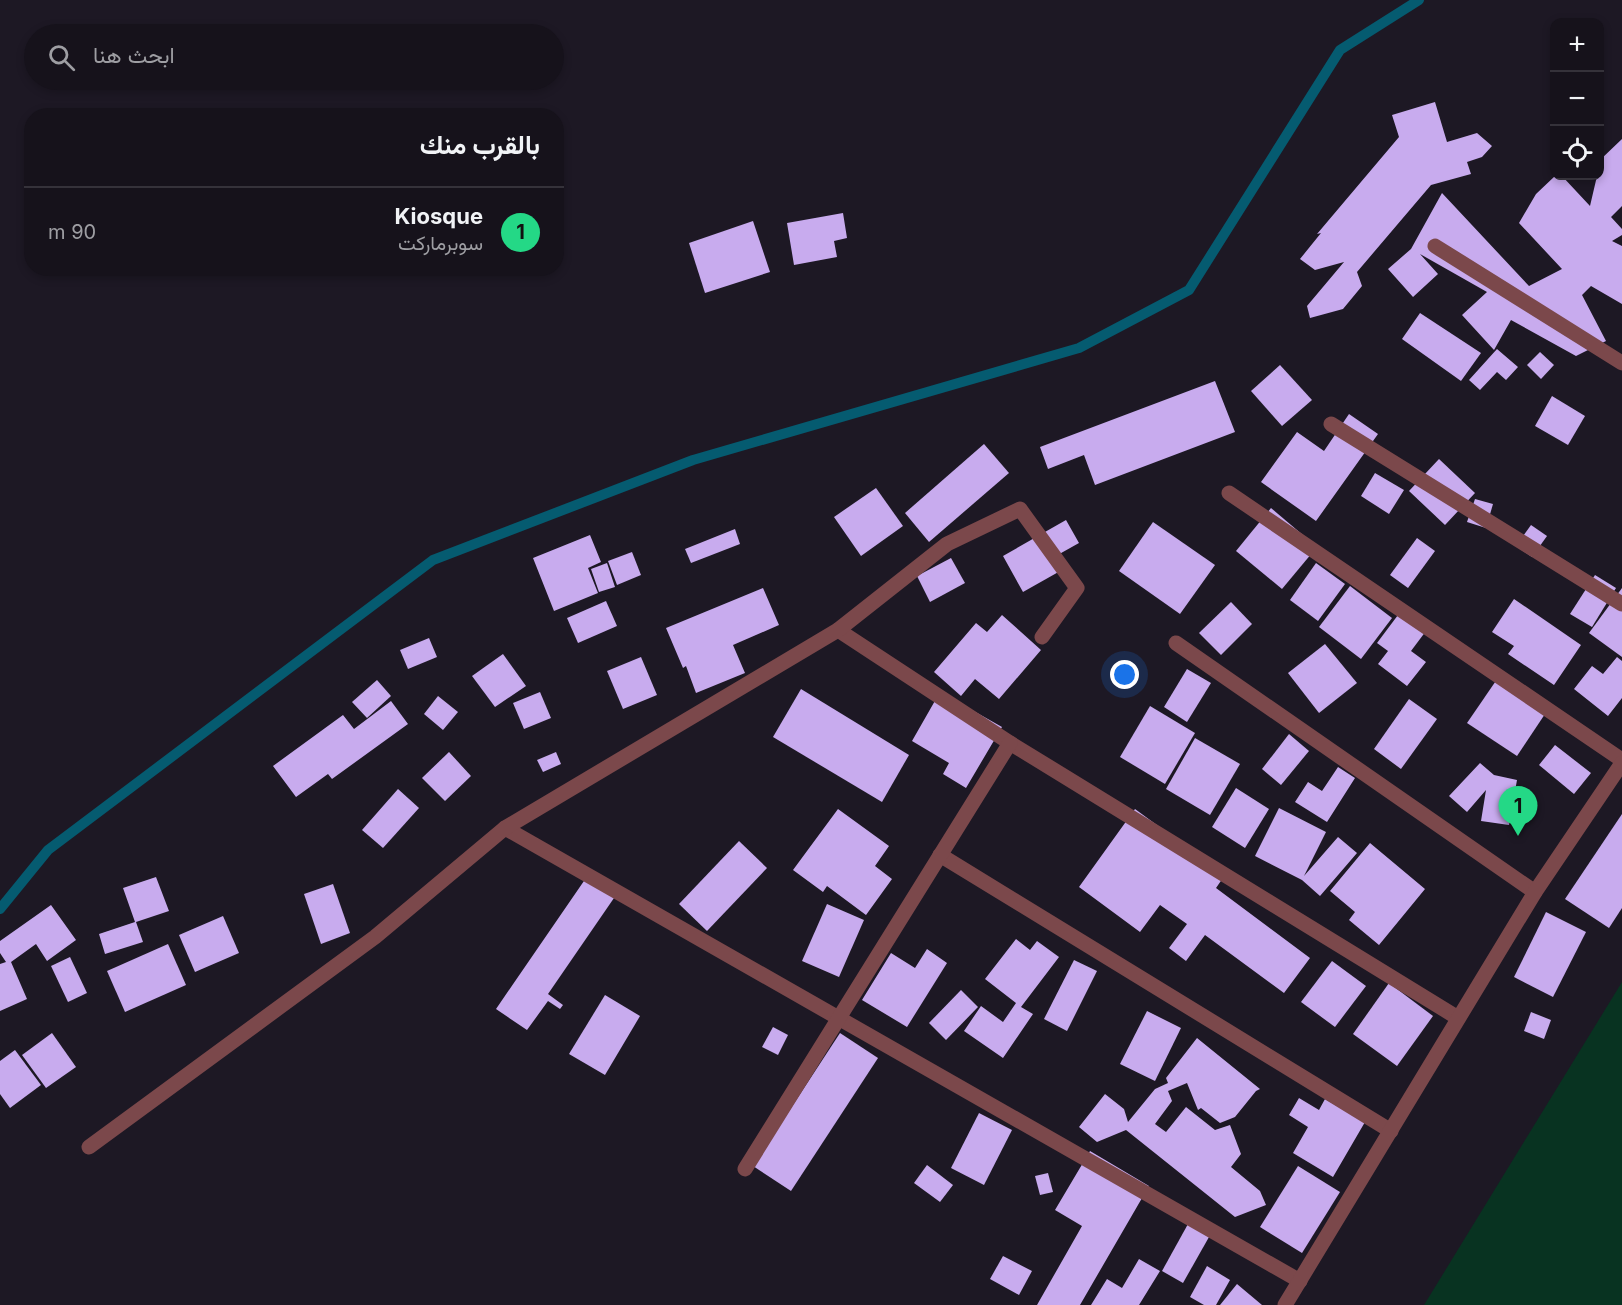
<!DOCTYPE html>
<html lang="ar">
<head>
<meta charset="utf-8">
<style>
	body { margin:0; font-family:Inter,Vazirmatn,sans-serif; background:#1f1b24; color:#f1f3f6; direction:rtl }
	.controls { position:absolute; right:18px; top:18px; display:grid; overflow:hidden; border-radius:12px; box-shadow:0 3px 9px #0003 }
	.controls button { width:54px; height:54px; display:grid; place-items:center; padding:0; border:0; border-bottom:2px solid #35323a; background:#16121b; color:#f1f3f6; font:30px sans-serif }
	.you { position:absolute; left:1125px; top:675px; width:21px; height:21px; margin:-15px; border:4px solid #fff; border-radius:50%; background:#1a73e8; box-shadow:0 0 0 9px #1a73e833 }
	.badge { display:grid; place-items:center; width:39px; height:39px; border-radius:50%; background:#24d886; color:#111; font-size:20px; font-weight:700 }
	.pin { position:absolute; translate:-50% -50px; filter:drop-shadow(0 2px 3px #0008) }
	.pin::after { content:''; position:absolute; top:32px; width:21px; height:18px; background:inherit; clip-path:polygon(0 0,100% 0,50% 100%) }
	.list { margin:0; padding:0; list-style:none }
	h2 { display:flex; justify-content:space-between; align-items:center; height:78px; margin:0; padding:0 24px; font-size:26px }
	h2 small { font-size:20px; font-weight:400; color:#9e9ea3 }
	.list li { display:grid; grid-template-columns:39px 1fr auto; gap:18px; align-items:center; box-sizing:border-box; height:90px; padding:0 24px; border-top:2px solid #35323a }
	.list b { display:block; font-size:22px; white-space:nowrap }
	.list p { margin:0; font-size:20px; white-space:nowrap; color:#9e9ea3 }
	.list em { font-size:20px; font-style:normal; color:#9e9ea3 }
	.icon { flex:none; width:33px; height:33px; fill:none; stroke:currentColor; stroke-width:2; stroke-linecap:round; stroke-linejoin:round }
	.map { position:relative; flex:none; width:1622px; height:1305px; overflow:hidden; direction:ltr }
	.search { position:absolute; background:#16121b; box-shadow:0 3px 9px #0003; left:24px; top:24px; width:540px; height:66px; display:flex; align-items:center; gap:15px; box-sizing:border-box; padding:0 21px; border-radius:33px; color:#9e9ea3; font-size:22px }
	.panel { position:absolute; background:#16121b; box-shadow:0 3px 9px #0003; left:24px; top:108px; width:540px; height:168px; border-radius:24px; direction:rtl }
	.map>svg:first-child { display:block }
	.green { fill:#083321 }
	.lines { fill:none; stroke-linecap:round; stroke-linejoin:round }
	.stream { stroke:#055b70; stroke-width:10 }
	.building { fill:#c8abee }
	.street { stroke:#7b484b; stroke-width:15 }
</style>
</head>
<body>
<div class="map">
<svg width="1622" height="1305" viewBox="0 0 1622 1305">
	<rect width="100%" height="100%" fill="#1d1824"/>
	<!-- green -->
	<path class="green" d="M1622 982V1305H1424Z"/>
	<g class="lines">
		<!-- stream -->
		<path class="stream" d="M0 909 48 850 433 560 693 460 1079 348 1189 290 1340 50 1419 0"/>
	</g>
	<!-- building -->
	<g class="building">
		<path d="M1435 102 1447 142 1477 133 1492 146 1482 157 1467 162 1471 174 1431 185 1357 272 1362 286 1343 309 1310 318 1307 306 1344 262 1315 270 1300 259 1321 233 1317 234 1399 137 1392 115Z"/>
		<path d="M1622 139V206L1611 217 1622 229V235L1612 241 1622 246V304L1591 286 1582 295 1606 341 1576 356 1511 320 1494 350 1462 315 1487 292 1420 254 1438 274 1413 297 1388 269 1411 249 1442 193 1529 286 1562 269 1519 223 1536 194 1555 176H1562L1590 206 1597 176H1600V160Z"/>
		<path d="M843 213 847 238 834 241 837 257 794 265 787 223Z"/>
		<path d="M753 221 770 272 705 293 689 243Z"/>
		<path d="M1420 313 1481 353 1461 381 1402 339Z"/>
		<path d="M1497 349 1518 367 1506 380 1497 372 1480 390 1469 380Z"/>
		<path d="M1540 352 1554 365 1541 379 1527 365Z"/>
		<path d="M1280 365 1312 400 1282 426 1251 391Z"/>
		<path d="M1215 381 1235 432 1095 485 1084 455 1048 469 1040 447Z"/>
		<path d="M1552 396 1585 416 1568 445 1535 426Z"/>
		<path d="M1349 414 1378 434 1316 521 1261 482 1297 432 1324 451Z"/>
		<path d="M984 444 1009 473 929 542 905 513Z"/>
		<path d="M1439 459 1475 493 1445 525 1409 491Z"/>
		<path d="M1375 473 1404 490 1389 514 1361 496Z"/>
		<path d="M876 488 903 526 861 556 834 517Z"/>
		<path d="M1475 499 1493 504 1486 528 1467 522Z"/>
		<path d="M1271 508 1317 547 1282 589 1236 551Z"/>
		<path d="M1066 520 1079 543 1054 557 1062 570 1023 592 1003 556Z"/>
		<path d="M1153 522 1215 565 1180 614 1119 571Z"/>
		<path d="M1531 525 1547 536 1532 557 1516 546Z"/>
		<path d="M735 529 740 544 691 563 685 549Z"/>
		<path d="M590 535 601 562 588 568 598 593 554 611 533 558Z"/>
		<path d="M1417 538 1435 551 1408 588 1390 575Z"/>
		<path d="M632 552 641 575 617 585 608 561Z"/>
		<path d="M951 558 965 583 930 602 917 576Z"/>
		<path d="M607 563 615 587 599 592 591 569Z"/>
		<path d="M1316 563 1345 584 1318 621 1290 600Z"/>
		<path d="M1595 575 1616 588 1592 627 1570 614Z"/>
		<path d="M1350 586 1392 618 1361 659 1319 627Z"/>
		<path d="M763 588 779 625 733 645 745 673 696 693 686 666 683 668 666 628Z"/>
		<path d="M1622 588V657L1589 633Z"/>
		<path d="M1514 599 1581 645 1554 685 1508 654 1514 646 1492 632Z"/>
		<path d="M606 601 617 626 578 643 567 618Z"/>
		<path d="M1231 602 1252 624 1221 655 1199 633Z"/>
		<path d="M1401 611 1426 631 1411 651 1426 662 1407 686 1378 664 1388 651 1377 643Z"/>
		<path d="M1002 615 1041 650 999 699 975 679 961 696 934 672 976 623 987 632Z"/>
		<path d="M429 638 437 657 408 669 400 650Z"/>
		<path d="M1325 644 1357 683 1319 713 1288 673Z"/>
		<path d="M503 654 526 686 495 707 472 676Z"/>
		<path d="M641 657 657 695 623 709 607 671Z"/>
		<path d="M1617 657 1622 661V698L1608 716 1574 689 1592 666 1603 674Z"/>
		<path d="M1187 669 1211 683 1187 722 1164 707Z"/>
		<path d="M1502 672 1551 705 1517 756 1467 723Z"/>
		<path d="M377 680 391 696 367 718 352 702Z"/>
		<path d="M801 689 909 755 882 802 773 737Z"/>
		<path d="M540 692 551 718 524 729 513 703Z"/>
		<path d="M940 692 1002 727 966 788 943 774 949 763 912 741Z"/>
		<path d="M438 696 458 712 443 730 424 714Z"/>
		<path d="M1409 699 1437 719 1401 769 1374 749Z"/>
		<path d="M391 701 408 724 332 779 328 774 296 797 273 766 343 715 354 729Z"/>
		<path d="M1150 706 1195 733 1165 784 1120 757Z"/>
		<path d="M1289 734 1309 751 1281 785 1262 769Z"/>
		<path d="M1195 738 1240 764 1210 815 1166 789Z"/>
		<path d="M1555 745 1591 773 1574 794 1539 765Z"/>
		<path d="M449 752 471 776 445 801 422 778Z"/>
		<path d="M556 752 561 764 543 772 537 760Z"/>
		<path d="M1480 763 1494 775 1517 780 1509 825 1481 821 1486 790 1467 812 1449 796Z"/>
		<path d="M1338 767 1355 778 1327 822 1295 802 1308 782 1322 791Z"/>
		<path d="M1236 788 1269 809 1245 848 1212 827Z"/>
		<path d="M398 789 419 808 383 848 362 830Z"/>
		<path d="M1279 808 1326 832 1304 876 1338 837 1357 853 1320 896 1302 880 1255 856Z"/>
		<path d="M838 809 889 846 875 866 892 879 866 915 827 886 823 892 793 870Z"/>
		<path d="M1135 809 1225 875 1216 888 1310 958 1284 993 1205 935 1186 961 1169 948 1187 924 1160 905 1140 932 1079 887Z"/>
		<path d="M1622 814V908L1609 928 1565 899Z"/>
		<path d="M739 841 767 868 707 931 679 904Z"/>
		<path d="M1370 843 1425 889 1379 945 1349 920 1355 912 1330 891Z"/>
		<path d="M156 877 169 911 136 922 143 942 105 954 99 934 135 922 123 888Z"/>
		<path d="M586 878 614 898 548 994 563 1005 560 1009 548 1001 527 1030 496 1009Z"/>
		<path d="M333 884 350 933 321 944 304 894Z"/>
		<path d="M827 904 864 920 839 977 802 961Z"/>
		<path d="M51 905 76 940 47 961 36 944 11 962 27 999 0 1011V964L6 962 0 953V941Z"/>
		<path d="M1546 912 1586 932 1553 997 1514 977Z"/>
		<path d="M223 916 239 953 195 972 179 935Z"/>
		<path d="M1016 939 1030 950 1037 941 1059 957 1021 1007 1033 1014 1003 1058 964 1031 981 1006 1003 1022 1016 1003 985 979Z"/>
		<path d="M168 944 186 985 125 1012 107 971Z"/>
		<path d="M927 949 947 963 907 1027 862 1000 891 953 915 968Z"/>
		<path d="M70 957 87 993 68 1002 51 966Z"/>
		<path d="M1074 960 1097 971 1067 1031 1044 1019Z"/>
		<path d="M1332 961 1366 986 1335 1027 1301 1002Z"/>
		<path d="M1389 983 1433 1016 1397 1066 1353 1034Z"/>
		<path d="M961 990 978 1007 946 1040 929 1023Z"/>
		<path d="M605 995 640 1016 605 1075 569 1054Z"/>
		<path d="M1147 1011 1181 1028 1155 1081 1120 1064Z"/>
		<path d="M1531 1012 1551 1020 1544 1039 1524 1031Z"/>
		<path d="M773 1027 788 1035 778 1055 762 1047Z"/>
		<path d="M52 1033 76 1067 46 1088 22 1055Z"/>
		<path d="M840 1033 878 1058 791 1191 753 1166Z"/>
		<path d="M1197 1038 1260 1089 1256 1091 1235 1117 1220 1123 1201 1108 1198 1110 1187 1083 1168 1091 1172 1101 1155 1124 1166 1132 1186 1107 1215 1130 1230 1125 1241 1154 1231 1167 1260 1191 1266 1205 1235 1217 1126 1130 1097 1142 1079 1127 1105 1094 1124 1109 1128 1122 1155 1089 1168 1083 1166 1078Z"/>
		<path d="M15 1050 41 1085 10 1108 0 1094V1061Z"/>
		<path d="M1299 1098 1319 1110 1325 1099 1365 1122 1333 1177 1293 1153 1308 1127 1289 1115Z"/>
		<path d="M979 1113 1012 1130 984 1185 951 1168Z"/>
		<path d="M1090 1151 1149 1186 1080 1305H1037L1082 1226 1055 1210Z"/>
		<path d="M927 1165 953 1185 940 1202 914 1183Z"/>
		<path d="M1298 1166 1340 1192 1302 1253 1260 1227Z"/>
		<path d="M1048 1173 1053 1192 1040 1195 1035 1176Z"/>
		<path d="M1188 1224 1209 1237 1183 1283 1162 1271Z"/>
		<path d="M1003 1256 1032 1271 1019 1295 990 1279Z"/>
		<path d="M1139 1259 1160 1271 1139 1305H1091L1107 1279 1122 1288Z"/>
		<path d="M1207 1266 1230 1280 1216 1305H1204L1190 1297Z"/>
		<path d="M1237 1284 1262 1305H1220Z"/>
	</g>
	<g class="lines">
		<!-- street -->
		<g class="street">
			<path d="M1435 246 1622 363"/>
			<path d="M1331 424 1622 604"/>
			<path d="M1229 493 1622 760"/>
			<path d="M838 630 1010 743 1458 1018"/>
			<path d="M1176 643 1535 892"/>
			<path d="M505 828 1300 1281"/>
			<path d="M940 855 1391 1131"/>
			<path d="M89 1147 375 937 505 828 838 630 947 544 1020 509 1077 588 1042 637"/>
			<path d="M745 1169 1010 743"/>
			<path d="M1285 1305 1535 892 1622 763"/>
		</g>
	</g>
</svg>
<div class="controls">
<button>+</button>
<button>−</button>
<button><svg class="icon" aria-label="locate" viewBox="0 0 24 24"><circle cx="12" cy="12" r="6"/><path d="M12 2v4M12 18v4M2 12h4M18 12h4"/></svg></button>
</div>
<div class="you"></div>
<div class="pin badge" style="left:1518px;top:836px">1</div>
<div class="search"><svg class="icon" aria-label="search" viewBox="0 0 24 24"><circle cx="10" cy="10" r="6"/><path d="M15 15l6 6"/></svg>ابحث هنا</div>
<section class="panel">
<h2>بالقرب منك<small></small></h2>
<ul class="list">
<li><span class="badge">1</span><div><b>Kiosque</b><p>سوبرماركت</p></div><em>90 m</em></li>
</ul>
</section>
</div>
</body>
</html>
